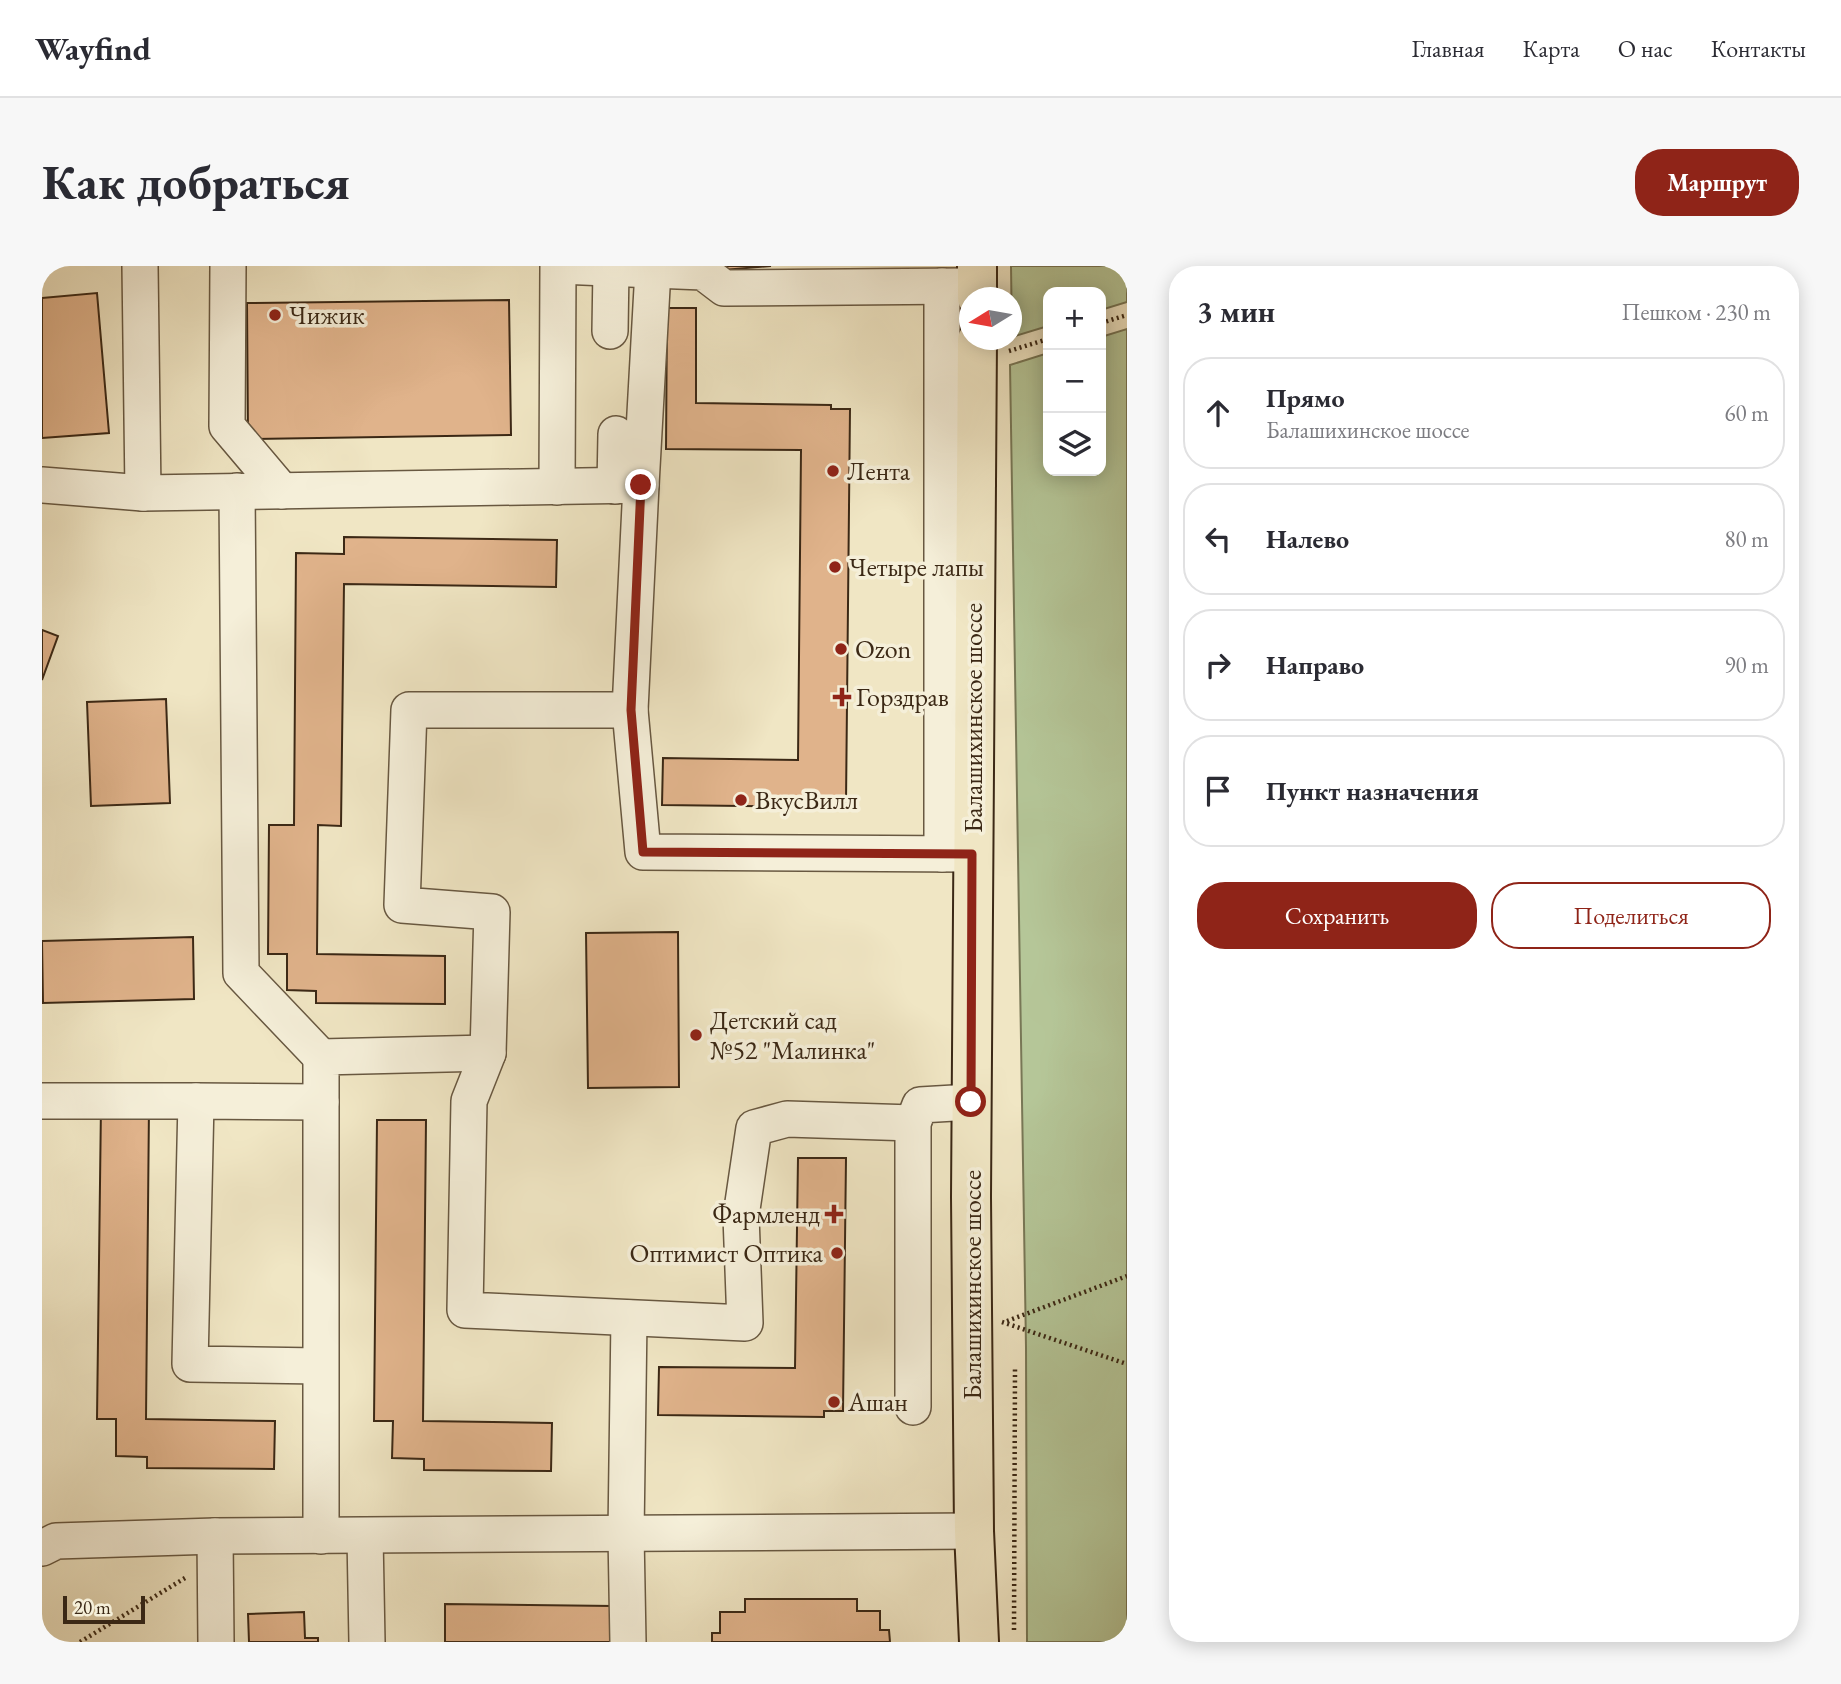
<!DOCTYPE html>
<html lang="ru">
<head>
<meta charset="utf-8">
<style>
	body { margin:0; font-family:"EB Garamond",serif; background:#f7f7f7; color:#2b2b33 }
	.controls { position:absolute; right:21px; top:21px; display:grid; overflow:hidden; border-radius:14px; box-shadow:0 4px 18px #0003 }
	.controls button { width:63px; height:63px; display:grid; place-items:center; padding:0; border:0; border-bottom:2px solid #e1e1e2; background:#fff; color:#2b2b33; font:35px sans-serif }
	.compass { position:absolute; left:917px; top:21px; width:63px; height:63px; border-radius:50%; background:#fff; box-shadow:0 4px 18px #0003; rotate:259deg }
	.scale { position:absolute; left:21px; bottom:18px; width:82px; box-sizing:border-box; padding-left:7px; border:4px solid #3b2815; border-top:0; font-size:19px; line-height:24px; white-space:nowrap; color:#3b2815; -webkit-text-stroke:5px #f5efd9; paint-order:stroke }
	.stop { position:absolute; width:21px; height:21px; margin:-16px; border:5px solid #8f2418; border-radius:50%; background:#fff }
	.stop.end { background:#8f2418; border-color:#fff; box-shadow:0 2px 7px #0008 }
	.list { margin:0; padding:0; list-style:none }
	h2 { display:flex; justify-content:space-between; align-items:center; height:91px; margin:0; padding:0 28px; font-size:30px }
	h2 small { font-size:23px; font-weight:400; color:#7c7c81 }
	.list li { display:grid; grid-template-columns:46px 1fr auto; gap:21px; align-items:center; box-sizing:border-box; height:112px; margin:0 14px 14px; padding:0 14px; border:2px solid #e1e1e2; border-radius:28px }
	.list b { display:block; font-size:26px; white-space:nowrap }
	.list p { margin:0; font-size:23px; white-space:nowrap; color:#7c7c81 }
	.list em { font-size:23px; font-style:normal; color:#7c7c81 }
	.actions { display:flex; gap:14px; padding:21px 28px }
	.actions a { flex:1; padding:16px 0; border:2px solid #8f2418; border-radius:28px; text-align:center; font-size:24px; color:#8f2418 }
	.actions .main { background:#8f2418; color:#fff }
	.icon { flex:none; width:38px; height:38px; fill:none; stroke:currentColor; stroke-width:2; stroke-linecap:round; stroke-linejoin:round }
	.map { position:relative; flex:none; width:1085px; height:1376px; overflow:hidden; border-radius:28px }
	header { display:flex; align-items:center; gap:42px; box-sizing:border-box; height:98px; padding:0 35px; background:#fff; border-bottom:2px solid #e1e1e2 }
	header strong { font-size:33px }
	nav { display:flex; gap:38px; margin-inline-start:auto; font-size:24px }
	.intro { display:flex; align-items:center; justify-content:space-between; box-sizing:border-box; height:168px; padding:0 42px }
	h1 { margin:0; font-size:49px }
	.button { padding:18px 32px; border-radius:28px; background:#8f2418; color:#fff; font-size:24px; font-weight:700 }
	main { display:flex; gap:42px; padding:0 42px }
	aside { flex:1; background:#fff; border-radius:28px; box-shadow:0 4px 18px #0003 }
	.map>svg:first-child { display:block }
	.green { fill:#b5c698; stroke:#787756; stroke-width:2 }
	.building { fill:#e0b38b; stroke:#3b2815; stroke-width:2 }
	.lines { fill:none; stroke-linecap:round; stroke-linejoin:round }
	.minor-casing { stroke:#685841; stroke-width:38 }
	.major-casing { stroke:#3b2815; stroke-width:42 }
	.path { stroke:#3b2815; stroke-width:4.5; stroke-dasharray:2 3.5; stroke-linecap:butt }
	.minor { stroke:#f5efd9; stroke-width:35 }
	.major { stroke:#f0e6c4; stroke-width:38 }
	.route { stroke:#8f2418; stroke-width:9 }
	.poi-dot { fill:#8f2418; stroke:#f5efd9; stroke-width:2.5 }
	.labels { text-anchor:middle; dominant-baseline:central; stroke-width:7; stroke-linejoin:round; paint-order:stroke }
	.poi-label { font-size:26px; fill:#3b2815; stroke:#f5efd9; text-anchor:start }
	.street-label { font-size:26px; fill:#3b2815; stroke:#f5efd9 }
</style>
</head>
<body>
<header>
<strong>Wayfind</strong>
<nav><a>Главная</a><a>Карта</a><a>О нас</a><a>Контакты</a></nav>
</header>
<div class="intro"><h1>Как добраться</h1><a class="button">Маршрут</a></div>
<main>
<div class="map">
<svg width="1085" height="1376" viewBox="0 0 1085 1376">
	<rect width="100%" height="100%" fill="#f0e6c4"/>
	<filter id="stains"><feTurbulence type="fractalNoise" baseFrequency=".00286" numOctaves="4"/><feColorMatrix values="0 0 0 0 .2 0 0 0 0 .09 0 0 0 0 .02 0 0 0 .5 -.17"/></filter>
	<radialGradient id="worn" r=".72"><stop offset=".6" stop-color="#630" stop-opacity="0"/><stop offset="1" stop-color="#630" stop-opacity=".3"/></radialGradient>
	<!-- green -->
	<g class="green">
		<path d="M969 0H1085V36L1059 44V26H1006V60L970 71Z"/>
		<path d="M1085 63V1376H985L984 1081 968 99 1006 87V205H1059V71Z"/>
	</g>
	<!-- building -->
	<g class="building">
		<path d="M680 0H729L681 4Z"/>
		<path d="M55 27 67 167 0 172V32Z"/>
		<path d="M467 34 469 169 206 173 205 37Z"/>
		<path d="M625 42H654V137L789 139V143H808L804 536H785V541L620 539 621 492 756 494 759 184 624 183Z"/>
		<path d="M302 271 515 274 514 321 302 318 299 560 276 559 275 688 403 690V738L274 737V725L245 724V688H226L227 559H252L254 287 302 288Z"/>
		<path d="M0 364 16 370 0 414Z"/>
		<path d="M124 433 128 537 49 540 45 436Z"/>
		<path d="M636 666 637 821 546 822 544 667Z"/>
		<path d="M151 671 152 733 1 737 0 675Z"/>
		<path d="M59 839 107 840 104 1153 233 1155 232 1203 105 1202V1191L74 1190V1153H55Z"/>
		<path d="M335 854H384L381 1155 510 1157 509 1205 382 1204V1193L350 1192 351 1155H332Z"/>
		<path d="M756 892H804L801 1145H782V1151L616 1149 617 1101 753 1102Z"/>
		<path d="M703 1333H815V1345H838V1364H847L848 1376H670V1367H678V1346H703Z"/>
		<path d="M403 1338 571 1340V1376H403Z"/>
		<path d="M262 1346 263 1372H276V1376H207L206 1348Z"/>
	</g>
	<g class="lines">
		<defs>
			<g id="minor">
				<path d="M98 0 101 227 599 219 588 444H367L360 639 450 646 446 787 427 835 423 1044 703 1057 699 950 712 862 745 853 871 857"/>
				<path d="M186 0 185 160 240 225"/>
				<path d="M518 0 611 4 599 219"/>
				<path d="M611 0V4L661 6 682 22 921 20"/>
				<path d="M900 20V588"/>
				<path d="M568 65 569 2"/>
				<path d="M0 219 101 227"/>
				<path d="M573 220 574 168"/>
				<path d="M515 221 516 0"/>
				<path d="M195 225 199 707 279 791"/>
				<path d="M588 444 601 586 923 588"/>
				<path d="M0 835H154"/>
				<path d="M278 1100 148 1098 154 835 279 836"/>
				<path d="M871 1141V857L878 839 929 836"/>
				<path d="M173 1270 174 1376"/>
				<path d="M279 1270V791L446 787"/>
				<path d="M323 1270 325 1376"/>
				<path d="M0 1282 14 1275 173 1270 932 1265"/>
				<path d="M586 1376 584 1268 587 1052"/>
			</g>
			<g id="major">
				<path d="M935 32V0"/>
				<path d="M935 74 929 931 932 1265 937 1376"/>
			</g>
		</defs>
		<!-- minor casing -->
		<use href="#minor" class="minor-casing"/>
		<!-- major casing -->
		<use href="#major" class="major-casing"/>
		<!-- path -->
		<g class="path">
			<path d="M1059 57 1085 49"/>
			<path d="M967 85 1006 73"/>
			<path d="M965 1055 1085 1010"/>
			<path d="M960 1056 1085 1098"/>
			<path d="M972 1364 973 1103"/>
			<path d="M38 1376 143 1312"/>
		</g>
		<!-- minor -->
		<use href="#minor" class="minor"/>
		<!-- major -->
		<use href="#major" class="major"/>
	</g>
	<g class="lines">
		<!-- route -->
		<path class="route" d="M599 219 589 444 601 586 930 588 929 836"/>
	</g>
	<!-- markers -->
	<g class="poi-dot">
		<circle cx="233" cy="49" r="7"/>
		<circle cx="791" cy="205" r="7"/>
		<circle cx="793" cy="301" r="7"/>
		<circle cx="799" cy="383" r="7"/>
		<path d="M796.5 420.5h7v7h7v7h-7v7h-7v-7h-7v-7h7z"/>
		<circle cx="699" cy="534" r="7"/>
		<circle cx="654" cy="769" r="7"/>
		<path d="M788.5 937.5h7v7h7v7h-7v7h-7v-7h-7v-7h7z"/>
		<circle cx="795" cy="987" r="7"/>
		<circle cx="792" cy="1136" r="7"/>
	</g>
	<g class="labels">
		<!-- poi labels -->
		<g class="poi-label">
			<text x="247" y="49">Чижик</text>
			<text x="805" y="205">Лента</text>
			<text x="807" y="301">Четыре лапы</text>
			<text x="813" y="383">Ozon</text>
			<text x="814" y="431">Горздрав</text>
			<text x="713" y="534">ВкусВилл</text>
			<text x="668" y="754">Детский сад<tspan x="668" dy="30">№52 "Малинка"</tspan></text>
			<text x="778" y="948" text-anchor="end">Фармленд</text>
			<text x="781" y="987" text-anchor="end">Оптимист Оптика</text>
			<text x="806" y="1136">Ашан</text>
		</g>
		<!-- street labels -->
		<g class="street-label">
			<text transform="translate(931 452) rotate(-90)">Балашихинское шоссе</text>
			<text transform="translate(930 1019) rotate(-90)">Балашихинское шоссе</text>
		</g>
	</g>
	<rect width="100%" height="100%" filter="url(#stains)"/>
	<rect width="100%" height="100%" fill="url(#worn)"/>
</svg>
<div class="controls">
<button>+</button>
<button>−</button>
<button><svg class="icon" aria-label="layers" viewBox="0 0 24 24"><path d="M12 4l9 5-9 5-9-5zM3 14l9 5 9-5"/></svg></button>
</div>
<svg class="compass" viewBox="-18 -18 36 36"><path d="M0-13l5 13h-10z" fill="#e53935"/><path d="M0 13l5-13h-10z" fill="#7c7c81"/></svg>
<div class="scale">20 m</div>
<div class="stop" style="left:929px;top:836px"></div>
<div class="stop end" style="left:599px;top:219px"></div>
</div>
<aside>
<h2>3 мин<small>Пешком · 230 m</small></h2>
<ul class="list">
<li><svg class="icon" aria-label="ahead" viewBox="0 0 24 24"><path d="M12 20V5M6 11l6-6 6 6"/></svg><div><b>Прямо</b><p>Балашихинское шоссе</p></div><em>60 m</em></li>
<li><svg class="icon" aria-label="left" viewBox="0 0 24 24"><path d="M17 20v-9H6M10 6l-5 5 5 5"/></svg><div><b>Налево</b></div><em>80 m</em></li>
<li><svg class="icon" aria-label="right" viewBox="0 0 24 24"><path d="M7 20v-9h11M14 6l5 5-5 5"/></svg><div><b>Направо</b></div><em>90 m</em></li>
<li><svg class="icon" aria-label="arrive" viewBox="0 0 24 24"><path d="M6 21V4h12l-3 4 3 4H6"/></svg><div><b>Пункт назначения</b></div></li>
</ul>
<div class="actions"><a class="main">Сохранить</a><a>Поделиться</a></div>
</aside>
</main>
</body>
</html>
